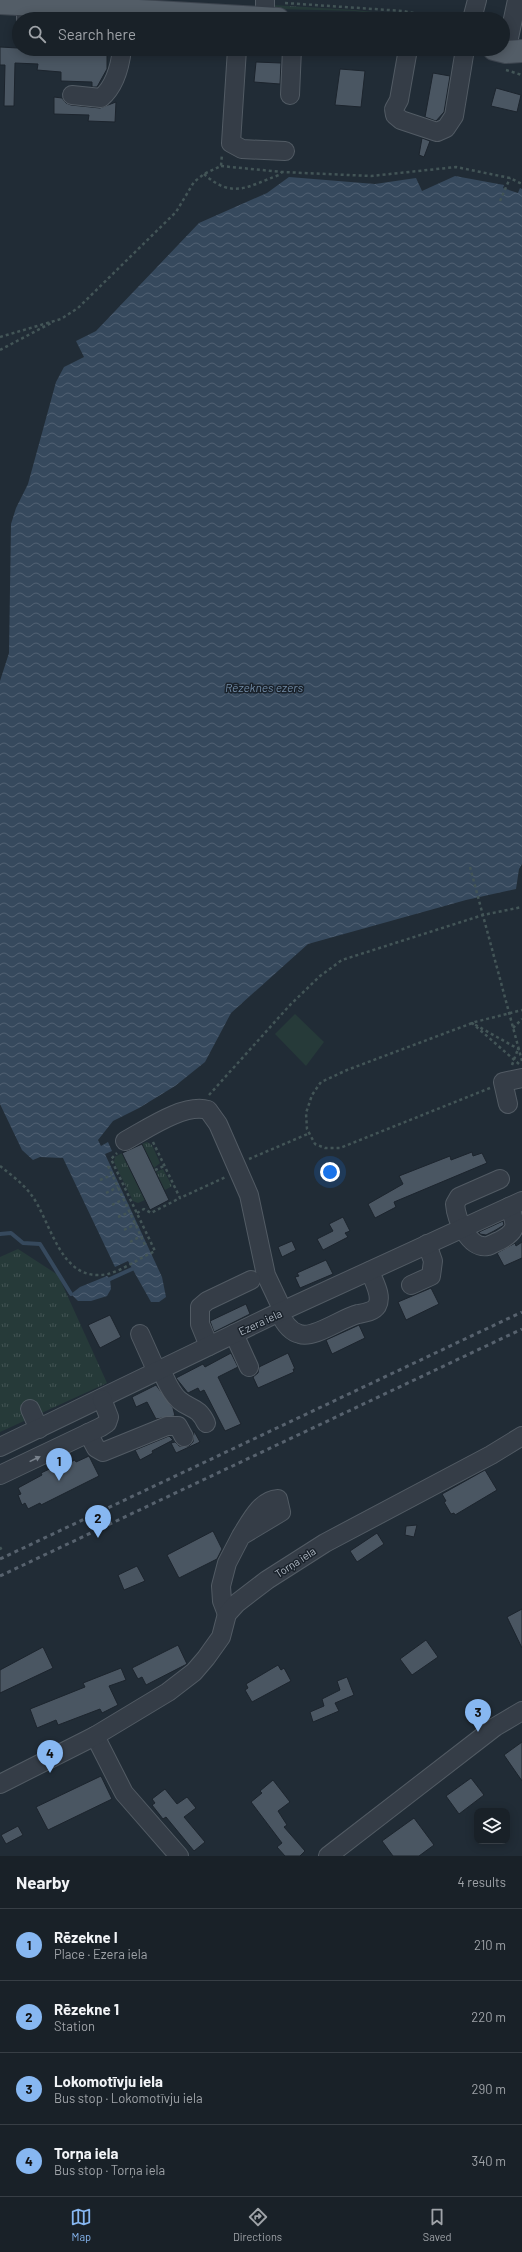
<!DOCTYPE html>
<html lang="en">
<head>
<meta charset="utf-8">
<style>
	body { margin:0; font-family:Barlow,sans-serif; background:#262e34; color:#f1f3f6 }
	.controls { position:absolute; right:12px; bottom:12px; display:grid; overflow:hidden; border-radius:8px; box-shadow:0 2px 10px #0003 }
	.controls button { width:36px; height:36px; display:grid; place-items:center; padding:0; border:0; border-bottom:1px solid #373e45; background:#192128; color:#f1f3f6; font:20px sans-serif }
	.you { position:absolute; left:330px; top:1172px; width:14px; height:14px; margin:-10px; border:3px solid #fff; border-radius:50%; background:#1a73e8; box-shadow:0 0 0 6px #1a73e833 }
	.badge { display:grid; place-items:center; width:26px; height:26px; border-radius:50%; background:#87b7f1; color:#111; font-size:13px; font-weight:700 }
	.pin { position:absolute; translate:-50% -33px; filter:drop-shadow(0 1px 2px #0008) }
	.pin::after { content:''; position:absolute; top:21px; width:14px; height:12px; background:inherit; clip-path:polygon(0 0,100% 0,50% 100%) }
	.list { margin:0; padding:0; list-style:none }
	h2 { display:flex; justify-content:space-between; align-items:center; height:52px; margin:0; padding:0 16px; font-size:17px }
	h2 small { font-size:13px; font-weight:400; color:#9fa3a8 }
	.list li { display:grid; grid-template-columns:26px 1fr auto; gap:12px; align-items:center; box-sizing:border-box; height:72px; padding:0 16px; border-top:1px solid #373e45 }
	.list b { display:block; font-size:15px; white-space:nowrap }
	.list p { margin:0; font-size:13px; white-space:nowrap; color:#9fa3a8 }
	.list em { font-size:13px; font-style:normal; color:#9fa3a8 }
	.icon { flex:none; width:22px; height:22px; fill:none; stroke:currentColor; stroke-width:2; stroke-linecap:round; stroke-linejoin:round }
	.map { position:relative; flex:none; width:522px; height:1856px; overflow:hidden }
	.search { position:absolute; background:#192128; box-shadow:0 2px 10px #0003; left:12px; right:12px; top:12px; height:44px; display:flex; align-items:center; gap:10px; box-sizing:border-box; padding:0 14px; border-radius:22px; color:#9fa3a8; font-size:15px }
	.sheet { height:340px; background:#192128 }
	nav { display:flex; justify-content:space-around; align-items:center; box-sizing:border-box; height:56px; border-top:1px solid #373e45; background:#192128; font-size:11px; color:#9fa3a8 }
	nav a { display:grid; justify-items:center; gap:2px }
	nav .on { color:#87b7f1 }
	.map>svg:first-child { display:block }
	.grass { fill:url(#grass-tufts) }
	.pitch { fill:#263a39 }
	.water { fill:url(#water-waves) }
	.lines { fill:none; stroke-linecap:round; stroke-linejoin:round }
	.stream { stroke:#36495d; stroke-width:4 }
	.building { fill:#4a5662; stroke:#1c242d }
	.minor-casing { stroke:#525b64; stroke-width:20 }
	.major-casing { stroke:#3e4650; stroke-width:24 }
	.path { stroke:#435557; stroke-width:2.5; stroke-dasharray:3 3; stroke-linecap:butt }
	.minor { stroke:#353d47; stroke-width:18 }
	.major { stroke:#535d67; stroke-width:22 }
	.rail { stroke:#57626e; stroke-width:3; stroke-dasharray:4 4; stroke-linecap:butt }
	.oneway { fill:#78818b }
	.labels { text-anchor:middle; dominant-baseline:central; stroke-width:3; stroke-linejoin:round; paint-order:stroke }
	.street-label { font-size:11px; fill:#afb8c3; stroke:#1a222b }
	.water-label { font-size:12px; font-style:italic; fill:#718ba6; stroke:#1a222b }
</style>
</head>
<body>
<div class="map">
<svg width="522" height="1856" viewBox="0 0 522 1856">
	<defs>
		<pattern id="grass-tufts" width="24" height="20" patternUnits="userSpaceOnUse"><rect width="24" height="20" fill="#263a39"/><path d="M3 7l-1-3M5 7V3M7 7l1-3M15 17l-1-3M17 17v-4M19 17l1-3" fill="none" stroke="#435454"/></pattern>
		<pattern id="water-waves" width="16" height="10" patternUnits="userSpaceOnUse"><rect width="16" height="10" fill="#36495d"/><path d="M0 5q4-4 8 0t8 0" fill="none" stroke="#516173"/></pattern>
	</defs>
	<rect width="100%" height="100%" fill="#212c36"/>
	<!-- grass -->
	<g class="grass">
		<path d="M272 5 355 10 434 19H413L355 11 278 9Z"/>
		<path d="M147 1142 152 1145 160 1163 154 1168 142 1144Z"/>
		<path d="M122 1153 145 1200 138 1203 133 1201 114 1162 115 1157Z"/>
		<path d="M163 1169 172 1186 165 1190 156 1172Z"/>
		<path d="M18 1249 58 1275 107 1383 0 1432V1257Z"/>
	</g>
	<!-- pitch -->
	<path class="pitch" d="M295 1014 324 1042 306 1066 275 1034Z"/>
	<!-- water -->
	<g class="water">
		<path d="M455 176 504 185 503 188 518 193 520 188 522 189V864L519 869 516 889 466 900 308 944 231 1013 205 1062 175 1086 139 1108 113 1121 98 1140 101 1146 108 1142 112 1151 105 1154 162 1277 166 1297 159 1302H151L128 1261 115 1267 63 1158 40 1157 33 1160 22 1150 0 1104V681L9 653 11 524 16 508 28 484 56 382 64 367 84 357 76 341 96 331 199 223 267 193 289 177 375 184 416 178 422 191Z"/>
		<path d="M107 1276 110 1279 111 1289 107 1296 91 1301H78L71 1294 80 1287Z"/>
	</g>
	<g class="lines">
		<!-- stream -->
		<g class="stream">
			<path d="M0 1234 11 1233 23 1243 40 1244 71 1294"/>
			<path d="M110 1279 132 1269"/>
		</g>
	</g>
	<!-- building -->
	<g class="building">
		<path d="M0 47 107 53V69L97 87H92V82L61 81V72L37 70 38 64 15 63 14 106H4L5 65H0Z"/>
		<path d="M256 62 281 63 280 84 254 82Z"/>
		<path d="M340 69 365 71 361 107 335 105Z"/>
		<path d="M433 73 450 76 444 112 436 121 425 117Z"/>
		<path d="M496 88 521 95 517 112 491 106Z"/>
		<path d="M54 97 62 98 66 103 71 105 100 108 116 102 115 122 88 121 89 115 54 114Z"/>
		<path d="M422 138 430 141 424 157 419 155Z"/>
		<path d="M142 1144 169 1200 150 1210 122 1153Z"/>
		<path d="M472 1152 473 1156 482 1153 487 1163 394 1202 396 1207 375 1218 368 1204 403 1184 399 1176 450 1156 451 1160Z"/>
		<path d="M343 1217 350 1231 345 1233 348 1237 323 1250 317 1239 333 1231 329 1224Z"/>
		<path d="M503 1221 504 1225 494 1231 486 1235 480 1234 479 1232Z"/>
		<path d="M292 1241 296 1250 282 1257 278 1247Z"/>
		<path d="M522 1242V1258L504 1266 497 1253 515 1243 516 1246Z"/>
		<path d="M326 1260 333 1274 300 1288 295 1277 299 1276 297 1273Z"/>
		<path d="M431 1288 439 1304 406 1320 398 1302Z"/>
		<path d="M246 1304 250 1314 214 1332 210 1321Z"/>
		<path d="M110 1315 121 1337 100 1348 88 1325Z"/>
		<path d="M359 1325 365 1338 332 1354 326 1340Z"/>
		<path d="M231 1353 238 1367 218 1377 241 1424 225 1431 204 1390 200 1392 198 1388 188 1393 176 1378 203 1364 205 1367Z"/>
		<path d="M288 1353 295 1369H293L294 1372 258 1388 253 1377 258 1373 259 1367Z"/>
		<path d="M156 1385 173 1408 175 1416 156 1419 147 1402 136 1407 132 1397Z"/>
		<path d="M194 1431 200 1442 176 1453 171 1443 175 1442 179 1446H189L193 1442Z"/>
		<path d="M169 1436 173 1440 152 1451 153 1453 140 1460 135 1450Z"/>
		<path d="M89 1456 99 1476 41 1505 40 1503 28 1509 25 1503 22 1505 18 1495 21 1494 18 1488 42 1475 41 1473 62 1463 63 1465 75 1460 76 1462Z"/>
		<path d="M485 1470 497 1490 455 1515 454 1513 451 1514 444 1502 446 1501 442 1494Z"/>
		<path d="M417 1525 414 1537 405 1535 406 1526Z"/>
		<path d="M213 1531 222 1549 217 1559 179 1578 167 1555Z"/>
		<path d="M377 1533 384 1544 357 1562 350 1551Z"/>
		<path d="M137 1566 145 1581 124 1590 118 1575Z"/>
		<path d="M522 1609V1648L507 1617Z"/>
		<path d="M426 1640 438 1657 412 1675 400 1659Z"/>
		<path d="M178 1645 187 1664 146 1685 142 1677 138 1679 132 1668Z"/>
		<path d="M43 1647 53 1668 0 1693V1670Z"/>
		<path d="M278 1665 281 1670 284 1668 291 1681 252 1702 245 1690 248 1688 246 1684Z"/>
		<path d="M121 1668 126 1680 109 1686 118 1705 102 1713 100 1709 58 1725 56 1720 37 1728 30 1709 85 1687 83 1683Z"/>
		<path d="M347 1677 354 1695 335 1703 339 1711 313 1722 310 1712 324 1706 322 1699 340 1690 337 1681Z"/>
		<path d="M522 1742V1781L504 1755Z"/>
		<path d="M101 1776 112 1799 48 1830 36 1807Z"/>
		<path d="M471 1778 484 1795 459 1814 446 1796Z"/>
		<path d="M273 1780 290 1802 278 1811 287 1825 284 1827 305 1851 300 1856H285L277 1847 282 1843 251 1802 262 1793 260 1791Z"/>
		<path d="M165 1789 177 1804 187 1797 196 1808 184 1817 205 1842 194 1851 166 1817 163 1819 152 1805 155 1803 152 1799Z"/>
		<path d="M414 1818 434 1845 419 1856H393L382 1841Z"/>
		<path d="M18 1826 23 1835 6 1844 1 1835Z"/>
	</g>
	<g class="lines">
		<defs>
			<g id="minor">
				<path d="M26 4V19"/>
				<path d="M265 18V0"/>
				<path d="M472 19 477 0"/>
				<path d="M237 49 231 143 242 149 285 151"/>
				<path d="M408 49 399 100 394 109 395 115 401 120 437 132 446 128 454 116 465 49"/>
				<path d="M506 52 517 0"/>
				<path d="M72 95 101 98C115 86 120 67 122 49"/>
				<path d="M290 95 292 49"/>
				<path d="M508 1104 503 1082 522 1078"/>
				<path d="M125 1141C147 1129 184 1103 208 1110L218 1124 249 1195 266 1275 283 1311"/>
				<path d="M500 1179 459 1197 455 1204C456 1218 469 1250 488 1246 491 1245 496 1242 499 1241 518 1231 517 1225 509 1207"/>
				<path d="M411 1285 431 1276 433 1261 427 1244"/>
				<path d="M279 1312C283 1321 290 1332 300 1334 314 1339 342 1318 358 1314 364 1313 373 1312 377 1306 383 1295 373 1281 370 1271"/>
				<path d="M140 1334 157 1372"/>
				<path d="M234 1334 249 1367"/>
				<path d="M209 1346 200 1324V1307L207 1301 251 1280"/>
				<path d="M161 1370C166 1380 170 1392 179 1400 191 1410 198 1406 206 1423"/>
				<path d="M30 1409 39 1429"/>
				<path d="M88 1433 96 1448 103 1452 167 1426H178L184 1437"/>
				<path d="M0 1447 269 1317 522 1201"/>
				<path d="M0 1475 101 1427 107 1423 109 1417 102 1399"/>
				<path d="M227 1614 222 1601 221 1586 227 1563 241 1536 281 1512 278 1499C260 1500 250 1522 241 1536"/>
				<path d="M95 1736 124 1793 179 1856"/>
				<path d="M0 1784 95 1736 168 1692 194 1672 206 1658 221 1637 227 1614 237 1603 267 1580 325 1543 491 1455 522 1436"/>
				<path d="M328 1856 495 1727 522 1711"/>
			</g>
			<g id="major">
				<path d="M0 3 278 19"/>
				<path d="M494 49 506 52 522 51"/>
			</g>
		</defs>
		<!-- minor casing -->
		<use href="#minor" class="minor-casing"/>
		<!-- major casing -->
		<use href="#major" class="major-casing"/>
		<!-- path -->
		<g class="path">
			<path d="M285 3 403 11 445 19"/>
			<path d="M426 49 449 55"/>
			<path d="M506 70 522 75"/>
			<path d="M221 166 282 172 371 176 456 167 510 178 522 184"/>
			<path d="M204 174C233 200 248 186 279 175L282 172"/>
			<path d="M500 201 510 178"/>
			<path d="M0 337 61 319 78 308 176 212 194 182 204 174 221 166 222 154"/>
			<path d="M0 350 53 322"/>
			<path d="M470 867 522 1061"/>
			<path d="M513 1028 522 1019"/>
			<path d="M519 1064 472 1023 522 1051"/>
			<path d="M512 1065 518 1049"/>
			<path d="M490 1088 340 1148H325L315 1144 307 1129 306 1113 312 1095 321 1082 347 1070 475 1022 522 1010"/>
			<path d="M209 1095 290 1005 320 976 342 960 483 915 522 907"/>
			<path d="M153 1142 180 1198 226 1177"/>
			<path d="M249 1159 310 1133"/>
			<path d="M0 1166C10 1174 21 1182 30 1193 52 1221 59 1284 108 1274 123 1270 140 1258 155 1251L111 1159 117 1153"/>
			<path d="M108 1166 145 1245"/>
			<path d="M155 1170 164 1166"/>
			<path d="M100 1180 112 1175"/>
			<path d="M106 1193 118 1187"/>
			<path d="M112 1205 124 1199"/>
			<path d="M137 1213 144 1209 151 1213 180 1198"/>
			<path d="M118 1217 130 1212"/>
			<path d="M124 1230 136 1224"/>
			<path d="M130 1242 141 1236"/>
			<path d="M0 1547 2 1551"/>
		</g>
		<!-- minor -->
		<use href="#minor" class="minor"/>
		<!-- major -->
		<use href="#major" class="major"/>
		<!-- rail -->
		<g class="rail">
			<path d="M0 1559 522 1312"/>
			<path d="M0 1576 522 1329"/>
		</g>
	</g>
	<!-- one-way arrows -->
	<defs><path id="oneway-solid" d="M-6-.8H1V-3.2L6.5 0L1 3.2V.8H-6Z"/></defs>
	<use class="oneway" href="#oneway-solid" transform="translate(35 1459) rotate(-26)"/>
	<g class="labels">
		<!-- street labels -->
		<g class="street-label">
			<text transform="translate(260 1322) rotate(-25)">Ezera iela</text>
			<text transform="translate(295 1562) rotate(-33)">Torņa iela</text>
		</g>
		<!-- water labels -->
		<g class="water-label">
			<text x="264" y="687">Rēzeknes ezers</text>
		</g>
	</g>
</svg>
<div class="controls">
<button><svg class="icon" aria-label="layers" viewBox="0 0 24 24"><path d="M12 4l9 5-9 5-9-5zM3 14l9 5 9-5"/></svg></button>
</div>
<div class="you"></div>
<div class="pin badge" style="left:59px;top:1481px">1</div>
<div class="pin badge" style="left:98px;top:1538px">2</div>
<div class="pin badge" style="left:478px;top:1732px">3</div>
<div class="pin badge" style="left:50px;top:1773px">4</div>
<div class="search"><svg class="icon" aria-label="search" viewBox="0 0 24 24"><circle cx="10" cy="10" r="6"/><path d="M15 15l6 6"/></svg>Search here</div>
</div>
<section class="sheet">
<h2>Nearby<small>4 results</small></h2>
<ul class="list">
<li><span class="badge">1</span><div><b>Rēzekne I</b><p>Place · Ezera iela</p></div><em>210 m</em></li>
<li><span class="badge">2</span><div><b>Rēzekne 1</b><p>Station</p></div><em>220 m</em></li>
<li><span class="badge">3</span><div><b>Lokomotīvju iela</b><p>Bus stop · Lokomotīvju iela</p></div><em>290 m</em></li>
<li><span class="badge">4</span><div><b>Torņa iela</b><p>Bus stop · Torņa iela</p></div><em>340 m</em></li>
</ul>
</section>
<nav>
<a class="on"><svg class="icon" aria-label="map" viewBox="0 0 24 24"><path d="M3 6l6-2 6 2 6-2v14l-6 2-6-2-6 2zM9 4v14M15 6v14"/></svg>Map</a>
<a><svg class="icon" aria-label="directions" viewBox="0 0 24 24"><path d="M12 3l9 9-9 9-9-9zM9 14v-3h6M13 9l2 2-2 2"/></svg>Directions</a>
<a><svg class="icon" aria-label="saved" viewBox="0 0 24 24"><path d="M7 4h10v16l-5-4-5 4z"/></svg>Saved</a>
</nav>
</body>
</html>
